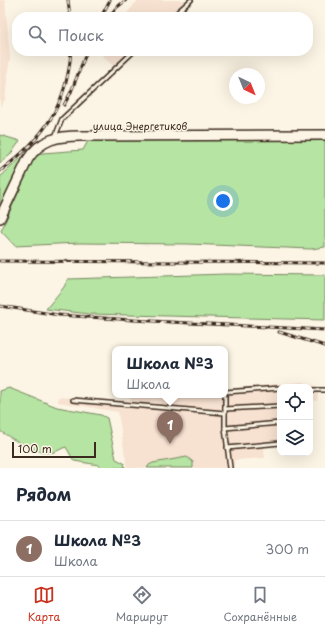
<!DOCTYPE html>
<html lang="ru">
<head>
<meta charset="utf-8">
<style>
	body { margin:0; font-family:"Playpen Sans",sans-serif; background:#f2f2f3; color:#1f2937 }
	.controls { position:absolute; right:12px; bottom:12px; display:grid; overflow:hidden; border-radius:8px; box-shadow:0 4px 16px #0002 }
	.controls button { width:36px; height:36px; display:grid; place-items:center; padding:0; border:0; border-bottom:1px solid #e0e1e3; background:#fff; color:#1f2937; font:20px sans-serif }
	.compass { position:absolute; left:229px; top:68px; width:36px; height:36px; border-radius:50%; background:#fff; box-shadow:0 4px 16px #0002; rotate:137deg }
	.scale { position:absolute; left:12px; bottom:10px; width:84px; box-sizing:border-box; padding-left:4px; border:2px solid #3b2a1e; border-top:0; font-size:11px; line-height:14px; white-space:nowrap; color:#3b2a1e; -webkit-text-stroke:3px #fcf5e5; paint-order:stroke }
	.you { position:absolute; left:223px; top:201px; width:14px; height:14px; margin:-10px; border:3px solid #fff; border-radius:50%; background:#1a73e8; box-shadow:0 0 0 6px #1a73e833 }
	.badge { display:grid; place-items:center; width:26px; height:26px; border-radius:50%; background:#c8321e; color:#fff; font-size:13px; font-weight:700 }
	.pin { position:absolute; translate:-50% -33px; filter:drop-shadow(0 1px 2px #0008) }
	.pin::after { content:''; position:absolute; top:21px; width:14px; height:12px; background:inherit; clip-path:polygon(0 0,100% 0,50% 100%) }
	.popup { position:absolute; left:112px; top:346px; width:116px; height:52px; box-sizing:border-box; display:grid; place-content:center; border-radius:8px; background:#fff; filter:drop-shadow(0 1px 3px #0005); font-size:13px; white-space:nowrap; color:#747a83 }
	.popup b { font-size:15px; color:#1f2937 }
	.popup::after { content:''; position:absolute; left:50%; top:100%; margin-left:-8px; border:8px solid transparent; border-top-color:#fff }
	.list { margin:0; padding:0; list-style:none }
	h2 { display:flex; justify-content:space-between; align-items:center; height:52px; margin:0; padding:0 16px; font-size:17px }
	h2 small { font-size:13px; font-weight:400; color:#747a83 }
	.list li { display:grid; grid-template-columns:26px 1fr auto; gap:12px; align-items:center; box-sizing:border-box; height:56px; padding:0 16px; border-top:1px solid #e0e1e3 }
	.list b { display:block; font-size:15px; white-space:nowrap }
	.list p { margin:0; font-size:13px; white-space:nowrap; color:#747a83 }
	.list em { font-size:13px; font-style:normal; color:#747a83 }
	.icon { flex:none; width:22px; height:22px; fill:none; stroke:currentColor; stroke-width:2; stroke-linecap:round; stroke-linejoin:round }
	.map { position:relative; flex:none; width:325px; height:468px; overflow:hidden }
	.search { position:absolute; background:#fff; box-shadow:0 4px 16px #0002; left:12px; right:12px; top:12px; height:44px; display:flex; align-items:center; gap:10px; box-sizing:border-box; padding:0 14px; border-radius:16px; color:#747a83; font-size:15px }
	.sheet { height:108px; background:#fff }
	nav { display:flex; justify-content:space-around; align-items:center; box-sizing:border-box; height:56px; border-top:1px solid #e0e1e3; background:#fff; font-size:11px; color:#747a83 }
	nav a { display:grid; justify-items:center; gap:2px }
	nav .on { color:#c8321e }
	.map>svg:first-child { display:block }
	.built { fill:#f7e1d0 }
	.green { fill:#b6e4a3; stroke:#788760 }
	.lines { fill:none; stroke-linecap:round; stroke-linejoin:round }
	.lane-casing { stroke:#3b2a1e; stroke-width:6 }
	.secondary-casing { stroke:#3b2a1e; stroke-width:12 }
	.lane { stroke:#fcf5e5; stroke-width:3 }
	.secondary { stroke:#fcf5e5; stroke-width:9 }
	.rail-casing { stroke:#3b2a1e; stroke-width:3 }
	.rail { stroke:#fcf5e5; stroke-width:1.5; stroke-dasharray:4.5; stroke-linecap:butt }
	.labels { text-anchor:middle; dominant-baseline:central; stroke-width:3; stroke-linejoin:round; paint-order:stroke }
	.street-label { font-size:10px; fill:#3b2a1e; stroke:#fcf5e5 }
</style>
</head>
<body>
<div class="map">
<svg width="325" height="468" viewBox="0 0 325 468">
	<rect width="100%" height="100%" fill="#fcf5e5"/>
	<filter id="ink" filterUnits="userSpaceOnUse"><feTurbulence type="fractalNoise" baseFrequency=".025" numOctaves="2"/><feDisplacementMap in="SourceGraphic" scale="8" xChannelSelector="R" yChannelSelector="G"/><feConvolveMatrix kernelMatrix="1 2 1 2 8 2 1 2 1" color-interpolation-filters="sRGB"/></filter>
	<g filter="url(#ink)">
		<!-- built -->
		<g class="built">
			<path d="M0 0H5L10 58 5 99 0 108Z"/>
			<path d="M138 0H186L167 17H124Z"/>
			<path d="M98 51H130L113 66Z"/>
			<path d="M302 382 319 387 317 401 310 400V387H280V445L264 447 265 458 234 460 235 468H127L118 412 58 402V397L130 401 132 395H225V389Z"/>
		</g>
		<!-- green -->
		<g class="green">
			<path d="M0 135 20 141 10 155 0 163Z"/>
			<path d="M325 138V247L311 249 188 244 79 243 15 246 1 231 34 158 42 153 83 150 88 141Z"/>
			<path d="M22 157 25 159 16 172 0 206V177Z"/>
			<path d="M226 274 325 275V320L89 314 46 309 64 287 68 279Z"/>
			<path d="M9 388 57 407 101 415 107 418 116 459 124 463 125 468H101L99 465 74 461 66 447C62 448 58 451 54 452 37 455 14 440 0 431V391Z"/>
			<path d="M187 457 193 462V468H147L149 465 153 463Z"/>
		</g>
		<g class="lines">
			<defs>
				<g id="lane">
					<path d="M172 17 191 0"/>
					<path d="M55 137 62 119 134 51"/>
					<path d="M287 387H293"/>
					<path d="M310 390H325"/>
					<path d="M225 392V428L230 468"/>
					<path d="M225 392 280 388"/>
					<path d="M73 400 225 413"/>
					<path d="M225 409 280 406"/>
					<path d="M225 428 280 423"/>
					<path d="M227 448 280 443"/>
				</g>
				<path id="secondary" d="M0 218 28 159C41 139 58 136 80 136L325 135"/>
			</defs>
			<!-- lane casing -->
			<use href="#lane" class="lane-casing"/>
			<!-- secondary casing -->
			<use href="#secondary" class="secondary-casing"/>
			<!-- lane -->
			<use href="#lane" class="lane"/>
			<!-- secondary -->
			<use href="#secondary" class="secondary"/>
			<defs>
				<g id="rail">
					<path d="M68 0 70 17"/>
					<path d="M101 17 110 0"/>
					<path d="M109 17 116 8 126 0"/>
					<path d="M64 105 71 92 87 51"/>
					<path d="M0 171C43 139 67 106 71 51"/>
					<path d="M0 261 325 263"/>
					<path d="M0 306 59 315 133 320 325 330"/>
					<path d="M279 332 325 346"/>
				</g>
			</defs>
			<!-- rail casing -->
			<use href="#rail" class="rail-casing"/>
			<!-- rail -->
			<use href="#rail" class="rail"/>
		</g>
	</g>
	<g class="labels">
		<!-- street labels -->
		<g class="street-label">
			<text x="140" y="125">улица Энергетиков</text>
		</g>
	</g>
</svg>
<div class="controls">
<button><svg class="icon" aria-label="locate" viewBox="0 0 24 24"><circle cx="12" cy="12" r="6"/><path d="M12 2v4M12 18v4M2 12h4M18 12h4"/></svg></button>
<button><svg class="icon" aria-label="layers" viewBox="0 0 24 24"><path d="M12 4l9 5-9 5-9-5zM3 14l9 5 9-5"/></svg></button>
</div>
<svg class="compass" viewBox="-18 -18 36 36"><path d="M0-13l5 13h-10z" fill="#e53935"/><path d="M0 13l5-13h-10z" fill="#747a83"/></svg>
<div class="scale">100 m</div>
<div class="you"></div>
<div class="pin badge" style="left:170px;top:444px;background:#8d6e63">1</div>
<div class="popup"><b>Школа №3</b>Школа</div>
<div class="search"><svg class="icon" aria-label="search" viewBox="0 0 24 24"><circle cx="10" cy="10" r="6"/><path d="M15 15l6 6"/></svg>Поиск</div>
</div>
<section class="sheet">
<h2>Рядом<small></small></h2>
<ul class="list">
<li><span class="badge" style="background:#8d6e63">1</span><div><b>Школа №3</b><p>Школа</p></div><em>300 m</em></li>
</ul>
</section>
<nav>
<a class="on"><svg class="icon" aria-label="map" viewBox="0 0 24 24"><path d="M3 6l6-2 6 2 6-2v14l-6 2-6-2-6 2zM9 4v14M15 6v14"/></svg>Карта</a>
<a><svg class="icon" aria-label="directions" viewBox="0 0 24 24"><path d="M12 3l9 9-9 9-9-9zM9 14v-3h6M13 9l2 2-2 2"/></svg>Маршрут</a>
<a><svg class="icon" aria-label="saved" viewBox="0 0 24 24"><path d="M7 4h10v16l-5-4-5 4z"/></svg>Сохранённые</a>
</nav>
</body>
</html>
